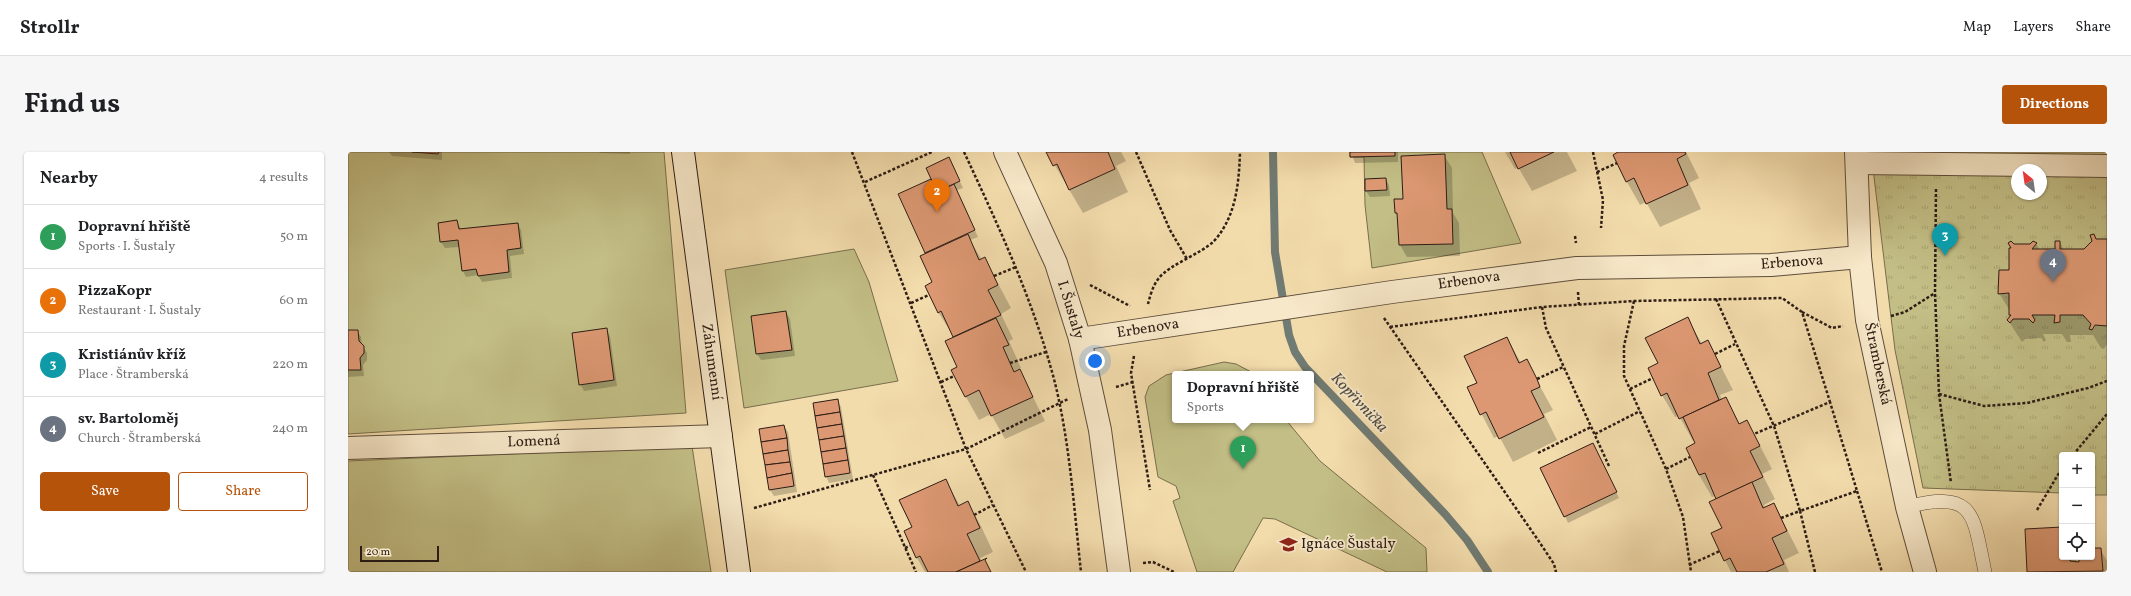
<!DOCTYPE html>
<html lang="en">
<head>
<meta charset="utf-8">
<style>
	body { margin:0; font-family:Vollkorn,serif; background:#f6f6f6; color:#202124 }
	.controls { position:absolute; right:12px; bottom:12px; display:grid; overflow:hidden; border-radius:4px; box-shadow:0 1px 3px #0004 }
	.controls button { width:36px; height:36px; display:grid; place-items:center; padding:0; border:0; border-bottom:1px solid #e0e0e0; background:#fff; color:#202124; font:20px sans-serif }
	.compass { position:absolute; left:1663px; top:12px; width:36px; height:36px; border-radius:50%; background:#fff; box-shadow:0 1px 3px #0004; rotate:331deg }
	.scale { position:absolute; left:12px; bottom:10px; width:79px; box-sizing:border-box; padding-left:4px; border:2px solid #2d1d15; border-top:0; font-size:11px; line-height:14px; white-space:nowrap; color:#2d1d15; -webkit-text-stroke:3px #f7e8c9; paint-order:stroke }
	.you { position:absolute; left:747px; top:209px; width:14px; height:14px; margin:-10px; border:3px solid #fff; border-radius:50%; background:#1a73e8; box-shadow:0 0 0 6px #1a73e833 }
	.badge { display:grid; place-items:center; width:26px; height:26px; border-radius:50%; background:#b45309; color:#fff; font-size:13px; font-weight:700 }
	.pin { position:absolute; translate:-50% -33px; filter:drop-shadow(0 1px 2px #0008) }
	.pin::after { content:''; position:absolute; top:21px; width:14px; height:12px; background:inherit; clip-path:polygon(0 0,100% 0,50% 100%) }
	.popup { position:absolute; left:824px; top:219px; width:142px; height:52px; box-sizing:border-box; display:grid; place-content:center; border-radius:4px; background:#fff; filter:drop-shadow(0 1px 3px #0005); font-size:13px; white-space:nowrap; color:#757577 }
	.popup b { font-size:15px; color:#202124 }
	.popup::after { content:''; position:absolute; left:50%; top:100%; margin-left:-8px; border:8px solid transparent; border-top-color:#fff }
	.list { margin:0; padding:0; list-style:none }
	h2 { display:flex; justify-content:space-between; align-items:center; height:52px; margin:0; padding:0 16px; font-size:17px }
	h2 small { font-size:13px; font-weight:400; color:#757577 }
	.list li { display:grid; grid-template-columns:26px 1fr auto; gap:12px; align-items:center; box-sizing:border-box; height:64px; padding:0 16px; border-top:1px solid #e0e0e0 }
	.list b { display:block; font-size:15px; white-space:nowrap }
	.list p { margin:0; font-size:13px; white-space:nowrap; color:#757577 }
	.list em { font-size:13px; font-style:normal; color:#757577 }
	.actions { display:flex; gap:8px; padding:12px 16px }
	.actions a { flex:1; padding:9px 0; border:1px solid #b45309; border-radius:4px; text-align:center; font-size:14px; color:#b45309 }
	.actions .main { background:#b45309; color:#fff }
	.icon { flex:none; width:22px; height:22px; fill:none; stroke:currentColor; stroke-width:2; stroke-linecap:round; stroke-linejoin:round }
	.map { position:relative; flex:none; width:1759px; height:420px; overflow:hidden; border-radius:4px }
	header { display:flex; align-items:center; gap:24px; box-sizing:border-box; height:56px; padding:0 20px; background:#fff; border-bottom:1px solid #e0e0e0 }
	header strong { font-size:19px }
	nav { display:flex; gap:22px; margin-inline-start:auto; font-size:14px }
	.intro { display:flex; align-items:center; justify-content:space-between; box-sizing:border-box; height:96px; padding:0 24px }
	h1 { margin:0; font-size:28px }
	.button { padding:10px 18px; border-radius:4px; background:#b45309; color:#fff; font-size:14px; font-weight:700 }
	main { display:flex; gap:24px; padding:0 24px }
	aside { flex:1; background:#fff; border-radius:4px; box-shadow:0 1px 3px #0004 }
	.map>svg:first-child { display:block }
	.grass { fill:url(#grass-tufts); stroke:#786e4d; fill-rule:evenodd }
	.garden { fill:#c2be85; stroke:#786e4d }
	.shadow { fill:#0003; fill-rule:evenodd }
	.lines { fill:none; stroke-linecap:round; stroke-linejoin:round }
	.stream { stroke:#707b73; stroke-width:8 }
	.building { fill:#dc9872; stroke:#2d1d15 }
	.lane-casing { stroke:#5e4d3b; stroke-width:14 }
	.street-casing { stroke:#5e4d3b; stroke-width:24 }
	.secondary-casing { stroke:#2d1d15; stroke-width:24 }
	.path { stroke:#2d1d15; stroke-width:2.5; stroke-dasharray:3 2; stroke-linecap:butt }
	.lane { stroke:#f7e8c9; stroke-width:13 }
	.street { stroke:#f7e8c9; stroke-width:22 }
	.secondary { stroke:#f7e8c9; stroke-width:22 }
	.labels { text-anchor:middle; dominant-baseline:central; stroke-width:3.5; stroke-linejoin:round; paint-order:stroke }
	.street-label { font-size:15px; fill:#2d1d15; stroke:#f7e8c9 }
	.poi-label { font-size:15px; fill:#2d1d15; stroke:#f7e8c9; text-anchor:start }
	.water-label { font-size:16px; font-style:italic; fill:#4f4c44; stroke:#f7e8c9 }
</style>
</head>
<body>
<header>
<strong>Strollr</strong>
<nav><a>Map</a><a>Layers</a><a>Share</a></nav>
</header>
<div class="intro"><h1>Find us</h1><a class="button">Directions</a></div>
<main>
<aside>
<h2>Nearby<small>4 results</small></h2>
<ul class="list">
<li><span class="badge" style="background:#2e9e5b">1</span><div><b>Dopravní hřiště</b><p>Sports · I. Šustaly</p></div><em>50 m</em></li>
<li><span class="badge" style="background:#e8710a">2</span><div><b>PizzaKopr</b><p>Restaurant · I. Šustaly</p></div><em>60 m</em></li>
<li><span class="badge" style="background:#0f9aa8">3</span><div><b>Kristiánův kříž</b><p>Place · Štramberská</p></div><em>220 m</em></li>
<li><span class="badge" style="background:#6b7280">4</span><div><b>sv. Bartoloměj</b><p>Church · Štramberská</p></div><em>240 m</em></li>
</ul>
<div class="actions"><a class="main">Save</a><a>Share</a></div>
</aside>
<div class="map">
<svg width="1759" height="420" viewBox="0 0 1759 420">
	<defs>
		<pattern id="grass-tufts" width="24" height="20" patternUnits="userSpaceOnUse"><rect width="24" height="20" fill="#c2be85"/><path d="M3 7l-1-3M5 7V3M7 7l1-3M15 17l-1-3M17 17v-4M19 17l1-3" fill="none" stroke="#a7a372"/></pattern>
	</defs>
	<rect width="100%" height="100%" fill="#f3dcac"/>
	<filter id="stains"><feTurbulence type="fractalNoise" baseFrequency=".005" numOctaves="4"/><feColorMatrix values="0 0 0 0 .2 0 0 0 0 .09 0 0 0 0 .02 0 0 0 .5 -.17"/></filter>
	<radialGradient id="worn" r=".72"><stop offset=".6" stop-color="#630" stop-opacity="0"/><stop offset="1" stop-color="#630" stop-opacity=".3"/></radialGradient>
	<!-- grass -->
	<path class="grass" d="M1525 0H1759V343H1744V303H1714V341L1575 336 1547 198 1526 25ZM1669 18H1693V42H1669Z"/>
	<!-- garden -->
	<g class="garden">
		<path d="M0 0H316L338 261 0 282Z"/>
		<path d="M1002 0H1134L1173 91 1024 116 1017 53 1016 5H1002Z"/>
		<path d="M506 97 521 130 550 229 396 256 377 118Z"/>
		<path d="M876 210 888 212 907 222H827V268H938L972 309 1078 396 1079 420H1039L927 367 915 366 885 420H849L825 349 832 346 828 334 810 325 797 245 801 234 818 223Z"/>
		<path d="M344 294 363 420H0V309Z"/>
	</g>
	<!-- shadow -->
	<g class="shadow">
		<path d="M41 0H94V8L44 4Z"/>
		<path d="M251 0H282V2L252 1Z"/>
		<path d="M699 0H773L778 9 768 14 780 40 735 61Z"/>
		<path d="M1003 0H1050V10L1007 11Z"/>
		<path d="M1157 0H1219L1229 19 1184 39 1170 15 1167 17Z"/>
		<path d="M1272 0H1338L1351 26 1341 31 1353 57 1312 75 1298 50 1292 53 1279 30 1266 3Z"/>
		<path d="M1096 3 1104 16 1105 61 1111 71 1112 104 1059 105 1052 93 1051 66 1048 61 1047 48H1056Z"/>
		<path d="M604 13 615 36 609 38 630 85 622 88 634 108 637 107 663 156 653 162 665 187 661 189 673 216 671 217 697 269 657 287 643 262 631 268 618 245 607 186 590 160 579 102 552 43 584 27Z"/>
		<path d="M1038 27 1041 33 1042 44 1022 45 1018 39Z"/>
		<path d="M109 69 113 78 170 72 173 78 176 102 162 104 164 126 134 130 130 123 118 125 115 119 111 95 97 96 93 90 91 72Z"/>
		<path d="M1748 88H1759V192L1756 197 1753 196 1745 183H1722L1723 190H1719L1714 182H1695L1698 188 1696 190 1693 186 1677 187 1674 190 1660 168 1663 165 1662 159 1651 141 1662 119 1666 93 1688 92 1692 98H1708L1712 90 1716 98H1736ZM1750 169 1746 177 1744 176Z"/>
		<path d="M438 160 442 167 447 204 413 208 409 202Z"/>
		<path d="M1340 167 1354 192 1360 189 1385 238 1372 243 1374 248 1377 246 1392 272 1399 269 1424 317 1414 322 1427 347 1416 353 1417 356 1426 352 1451 401 1436 408 1441 420H1383L1377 408 1375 376 1370 347 1368 344 1364 345 1351 323 1347 288 1345 289 1331 264 1327 265 1314 243 1311 212Z"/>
		<path d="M259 178 262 184 269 234 236 239 232 232Z"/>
		<path d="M0 179H9L13 185 14 193 19 201V208L15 213 16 224 0 225Z"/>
		<path d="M1159 186 1173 211 1178 209 1205 258 1196 262 1209 288 1165 310 1151 284 1146 286 1120 236 1130 231Z"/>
		<path d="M490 249 493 255 505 327 481 331 478 324Z"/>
		<path d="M436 274 440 280 449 340 426 344 422 338 412 278Z"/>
		<path d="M1248 298 1271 346 1220 371 1217 364Z"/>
		<path d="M598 329 612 354 620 351 633 374 645 400 632 406 634 410 636 408 643 420H577L569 406 565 375Z"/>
		<path d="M1714 376V405H1728V410L1732 411V405H1744V397H1752L1759 409V420H1680L1678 378Z"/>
	</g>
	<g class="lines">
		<!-- stream -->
		<path class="stream" d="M925 0 927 100 941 183 947 200 957 215 1097 362 1119 388 1140 420"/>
	</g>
	<!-- building -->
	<g class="building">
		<path d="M64 0H91L90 2Z"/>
		<path d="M698 0H760L767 17 721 38 709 12 705 14Z"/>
		<path d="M1002 0H1047V4L1002 5Z"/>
		<path d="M1162 0H1206L1170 17Z"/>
		<path d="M1270 0H1337L1338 2 1329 7 1340 33 1298 52 1286 26 1278 30 1265 3Z"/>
		<path d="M1097 2 1099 57H1104L1105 92 1051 93 1049 61H1047L1046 47H1055L1053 4Z"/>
		<path d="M601 5 612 29 589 40 578 16Z"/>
		<path d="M1038 26 1039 38 1017 39V27Z"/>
		<path d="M583 27 589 40 606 32 627 78 577 101 550 42Z"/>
		<path d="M109 68 111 77 170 71 173 96 159 98 161 120 130 124 128 117 114 119 110 88 92 90 90 71Z"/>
		<path d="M620 82 631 108 637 105 650 133 640 138 653 163 605 185 593 159 590 161 577 134 584 130 572 104Z"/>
		<path d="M1746 82 1748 87H1759V174L1747 173 1744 178 1741 177 1743 172 1735 163H1712V170L1706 171 1707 163H1684L1687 168 1685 171 1681 167H1665L1662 171 1659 168 1663 163H1661V141L1650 142 1651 118H1661V96H1663L1660 91 1663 89 1666 92H1682L1685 89 1689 91 1684 97H1707V89H1712V97H1736L1744 89 1742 83Z"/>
		<path d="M438 159 444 198 408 202 403 164Z"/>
		<path d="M1340 165 1352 192 1360 188 1373 215 1360 221 1371 248 1331 267 1319 241 1313 244 1300 216 1310 211 1297 186Z"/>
		<path d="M648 166 661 193 655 195 666 220 672 217 685 245 643 264 631 238 617 245 603 218 609 215 597 189Z"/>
		<path d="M259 176 266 228 231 233 224 181Z"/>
		<path d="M0 178H10L11 189 16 194V201L12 206 13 218H0Z"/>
		<path d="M1159 185 1171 211 1179 207 1189 227 1192 235 1183 239 1196 265 1151 287 1138 260 1132 263 1119 235 1129 231 1116 204Z"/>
		<path d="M1378 245 1391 272 1399 268 1412 294 1402 299 1415 325 1368 347 1357 321 1351 323 1338 296 1347 291 1335 265Z"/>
		<path d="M490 247 492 260 467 264 465 251Z"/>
		<path d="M492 260 494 272 469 276 467 264Z"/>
		<path d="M494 272 496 284 471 288 469 276Z"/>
		<path d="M436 273 439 286 413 290 411 277Z"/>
		<path d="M496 284 498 296 473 300 471 288Z"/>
		<path d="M439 286 440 298 415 302 413 290Z"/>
		<path d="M1245 291 1269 340 1216 365 1192 316Z"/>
		<path d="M498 296 500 308 475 312 473 300Z"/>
		<path d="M440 298 442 310 417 313 415 302Z"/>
		<path d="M500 308 502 321 477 325 475 312Z"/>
		<path d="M442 310 444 321 419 326 417 313Z"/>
		<path d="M444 321 446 334 421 338 419 326Z"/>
		<path d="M598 327 610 354 620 349 632 376 619 382 632 409 608 420H580L572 404 568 406 556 379 564 375 551 348Z"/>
		<path d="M1404 330 1415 356 1426 351 1439 379 1424 386 1436 412 1418 420H1389L1382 406 1376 409 1363 381 1374 376 1361 350Z"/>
		<path d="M1714 375V405H1722V409L1731 410V405H1744V396H1753L1755 419 1679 420 1677 377Z"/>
		<path d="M639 406 637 408 643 420H608Z"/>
	</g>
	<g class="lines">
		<defs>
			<path id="lane" d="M1559 355C1628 337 1625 363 1637 420"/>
			<g id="street">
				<path d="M657 0 708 111 732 187 752 278 771 420"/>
				<path d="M1508 0 1512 105 1519 168 1559 355 1577 420"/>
				<path d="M1509 11 1759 14"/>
				<path d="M732 187 1044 140 1229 116 1423 113 1512 105"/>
				<path d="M0 296 373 284"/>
			</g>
			<path id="secondary" d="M335 0 391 420"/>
		</defs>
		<!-- lane casing -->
		<use href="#lane" class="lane-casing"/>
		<!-- street casing -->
		<use href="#street" class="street-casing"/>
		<!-- secondary casing -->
		<use href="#secondary" class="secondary-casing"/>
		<!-- path -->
		<g class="path">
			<path d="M504 0 618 297 678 420"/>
			<path d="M616 0C651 75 686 150 707 231 722 292 726 357 733 420"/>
			<path d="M788 0 822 78 839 107"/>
			<path d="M1245 0 1255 48 1253 76"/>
			<path d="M1249 20 1269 11"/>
			<path d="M517 30 584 0"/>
			<path d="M1588 37 1587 141 1591 242 1603 331"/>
			<path d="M1227 84 1228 91"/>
			<path d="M646 124 668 115"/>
			<path d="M742 133 782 154"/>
			<path d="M1230 140 1231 154"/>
			<path d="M1368 147 1426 274 1452 359 1509 339 1482 250 1406 282"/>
			<path d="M1286 149 1276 194V224L1318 317 1335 365 1343 420"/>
			<path d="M563 151 581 143"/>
			<path d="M800 152C802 144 805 133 811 126 822 112 853 102 866 89 888 65 891 31 892 0"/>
			<path d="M1194 155 1198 176 1261 314"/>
			<path d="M1454 160 1484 176 1495 174"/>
			<path d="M1543 164 1557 160 1587 141"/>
			<path d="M1036 166 1190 388 1206 412 1208 420"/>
			<path d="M1042 175 1194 155 1286 149 1434 146 1454 160 1482 250"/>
			<path d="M1367 202 1387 192"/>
			<path d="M786 204 783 221 802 338"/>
			<path d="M662 211 698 200"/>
			<path d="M1189 227 1215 215"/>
			<path d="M593 230 606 224"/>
			<path d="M768 235 785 230"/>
			<path d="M1282 237 1305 226"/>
			<path d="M1591 242 1636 254 1679 251 1740 236 1759 229"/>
			<path d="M1247 282 1292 259"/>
			<path d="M1190 301 1243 275"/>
			<path d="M1725 303 1759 262"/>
			<path d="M1318 317 1342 305"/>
			<path d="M525 323 568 420"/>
			<path d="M1509 339 1534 420"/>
			<path d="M406 356 618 297 720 247"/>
			<path d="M1689 358 1714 316"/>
			<path d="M626 363 645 353"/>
			<path d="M1433 366 1452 359 1467 420"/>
			<path d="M557 396 562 394"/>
			<path d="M795 411 805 410 826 420"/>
			<path d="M1341 413 1372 399"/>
		</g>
		<!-- lane -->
		<use href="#lane" class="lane"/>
		<!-- street -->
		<use href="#street" class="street"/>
		<!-- secondary -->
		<use href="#secondary" class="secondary"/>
	</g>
	<!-- icons -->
	<defs>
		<symbol id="school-bare" viewBox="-9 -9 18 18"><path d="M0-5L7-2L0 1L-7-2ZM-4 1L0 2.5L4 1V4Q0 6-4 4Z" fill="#8f2418" stroke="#f7e8c9" stroke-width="2.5" paint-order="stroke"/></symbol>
	</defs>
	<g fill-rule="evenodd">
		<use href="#school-bare" x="928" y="380" width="25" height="25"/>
	</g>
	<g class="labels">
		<!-- street labels -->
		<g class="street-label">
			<text transform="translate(1444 111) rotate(-4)">Erbenova</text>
			<text transform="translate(1121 129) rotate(-8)">Erbenova</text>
			<text transform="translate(722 158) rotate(73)">I. Šustaly</text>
			<text transform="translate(800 177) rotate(-9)">Erbenova</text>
			<text transform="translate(363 210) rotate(82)">Záhumenní</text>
			<text transform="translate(1529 212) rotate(78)">Štramberská</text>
			<text transform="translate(186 290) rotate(-2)">Lomená</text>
		</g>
		<!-- poi labels -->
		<g class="poi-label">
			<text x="953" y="392">Ignáce Šustaly</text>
		</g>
		<!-- water labels -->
		<g class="water-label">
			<text transform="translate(1011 251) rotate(47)">Kopřivnička</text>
		</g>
	</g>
	<rect width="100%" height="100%" filter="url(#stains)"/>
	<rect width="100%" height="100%" fill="url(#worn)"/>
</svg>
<div class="controls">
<button>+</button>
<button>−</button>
<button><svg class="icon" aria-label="locate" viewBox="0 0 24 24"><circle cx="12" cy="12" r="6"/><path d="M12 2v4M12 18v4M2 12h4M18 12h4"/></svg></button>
</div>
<svg class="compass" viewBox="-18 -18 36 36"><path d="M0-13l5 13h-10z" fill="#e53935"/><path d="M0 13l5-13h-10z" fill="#757577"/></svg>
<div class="scale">20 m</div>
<div class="you"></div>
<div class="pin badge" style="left:895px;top:317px;background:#2e9e5b">1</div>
<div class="popup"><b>Dopravní hřiště</b>Sports</div>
<div class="pin badge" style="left:589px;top:60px;background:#e8710a">2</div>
<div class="pin badge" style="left:1597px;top:104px;background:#0f9aa8">3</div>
<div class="pin badge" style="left:1705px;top:130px;background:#6b7280">4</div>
</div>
</main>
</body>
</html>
